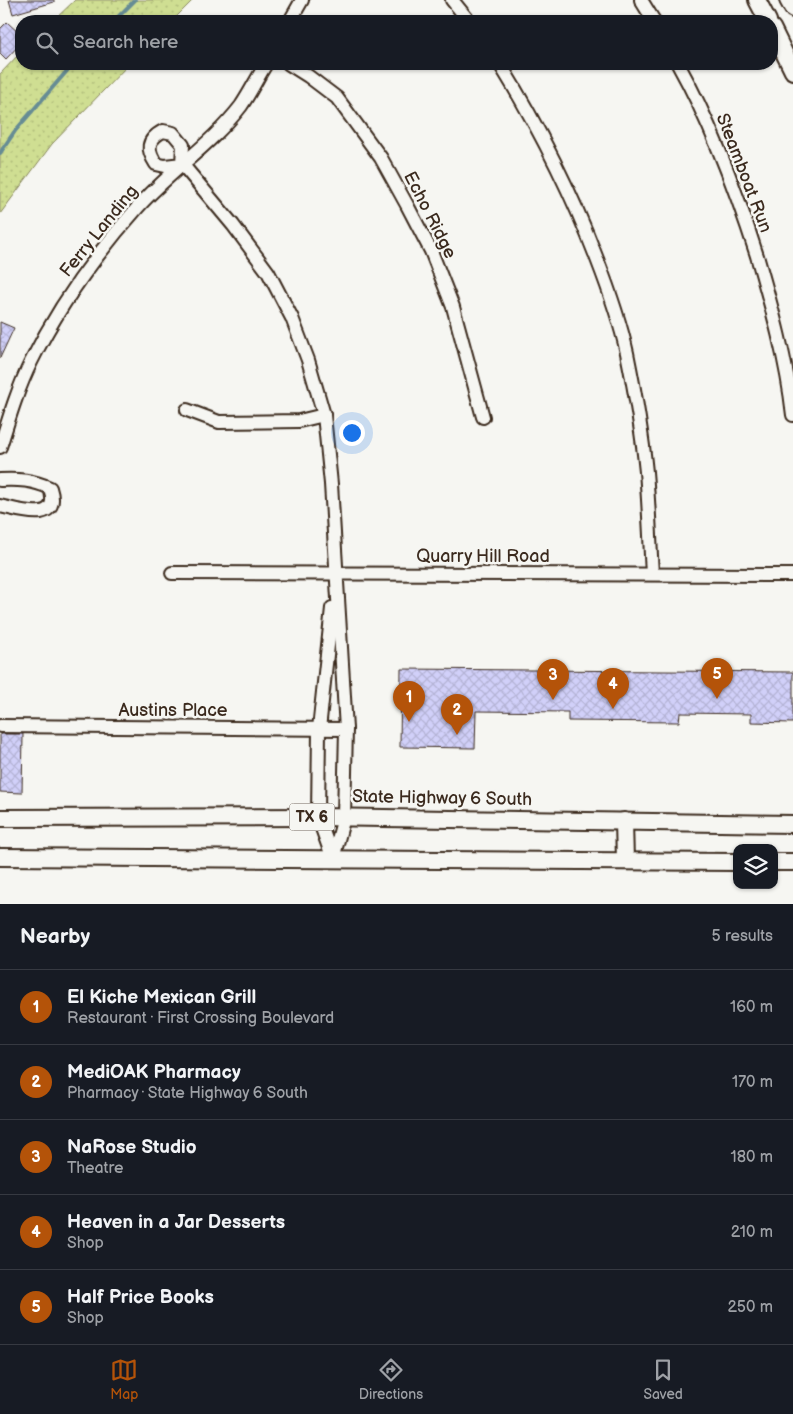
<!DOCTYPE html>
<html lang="en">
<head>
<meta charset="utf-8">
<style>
	body { margin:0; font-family:"Balsamiq Sans",sans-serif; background:#242831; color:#f1f3f6 }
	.controls { position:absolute; right:15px; bottom:15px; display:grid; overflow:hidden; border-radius:10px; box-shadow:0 1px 4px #0004 }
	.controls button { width:45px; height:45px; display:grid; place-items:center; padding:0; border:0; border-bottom:1px solid #363941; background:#171b24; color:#f1f3f6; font:25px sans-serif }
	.you { position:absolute; left:351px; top:432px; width:18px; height:18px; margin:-12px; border:4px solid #fff; border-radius:50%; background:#1a73e8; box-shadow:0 0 0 8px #1a73e833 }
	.badge { display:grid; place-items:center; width:32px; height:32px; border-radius:50%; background:#b45309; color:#fff; font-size:16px; font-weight:700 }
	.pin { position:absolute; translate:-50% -41px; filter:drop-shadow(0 1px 2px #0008) }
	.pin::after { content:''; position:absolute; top:26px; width:18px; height:15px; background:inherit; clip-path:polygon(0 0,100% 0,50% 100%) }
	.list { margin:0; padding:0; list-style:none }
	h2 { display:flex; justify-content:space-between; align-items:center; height:65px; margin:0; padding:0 20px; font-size:21px }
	h2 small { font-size:16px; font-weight:400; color:#9ea1a6 }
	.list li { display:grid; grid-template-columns:32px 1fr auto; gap:15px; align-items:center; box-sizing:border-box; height:75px; padding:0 20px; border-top:1px solid #363941 }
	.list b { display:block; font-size:19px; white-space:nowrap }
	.list p { margin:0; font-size:16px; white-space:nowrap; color:#9ea1a6 }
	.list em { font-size:16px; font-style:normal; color:#9ea1a6 }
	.icon { flex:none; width:28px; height:28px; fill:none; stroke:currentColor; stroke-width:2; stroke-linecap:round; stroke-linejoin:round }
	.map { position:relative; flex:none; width:793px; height:904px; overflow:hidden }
	.search { position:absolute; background:#171b24; box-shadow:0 1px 4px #0004; left:15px; right:15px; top:15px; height:55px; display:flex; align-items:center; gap:12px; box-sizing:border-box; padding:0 18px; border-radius:20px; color:#9ea1a6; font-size:19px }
	.sheet { height:440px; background:#171b24 }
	nav { display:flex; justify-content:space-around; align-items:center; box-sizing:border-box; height:70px; border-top:1px solid #363941; background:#171b24; font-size:14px; color:#9ea1a6 }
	nav a { display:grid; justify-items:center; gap:2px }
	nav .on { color:#b45309 }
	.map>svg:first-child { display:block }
	.grass { fill:url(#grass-dots); stroke:#858458 }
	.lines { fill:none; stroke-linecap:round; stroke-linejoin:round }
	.stream { stroke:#668c94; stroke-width:4 }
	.building { fill:url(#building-cross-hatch); stroke:#3b2a1e }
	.minor-casing { stroke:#3b2a1e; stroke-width:16 }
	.major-casing { stroke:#3b2a1e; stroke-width:20 }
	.minor { stroke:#f6f6f2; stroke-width:12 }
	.major { stroke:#f6f6f2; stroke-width:16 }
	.labels { text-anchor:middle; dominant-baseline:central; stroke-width:5; stroke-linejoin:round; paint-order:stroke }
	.shield { fill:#f6f6f2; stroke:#73675e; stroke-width:1 }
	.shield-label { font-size:16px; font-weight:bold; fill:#3b2a1e }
	.street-label { font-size:18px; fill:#3b2a1e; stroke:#f6f6f2 }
</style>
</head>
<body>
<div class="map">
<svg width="793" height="904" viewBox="0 0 793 904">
	<defs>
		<pattern id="grass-dots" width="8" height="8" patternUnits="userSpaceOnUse" patternTransform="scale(1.25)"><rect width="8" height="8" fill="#cfde92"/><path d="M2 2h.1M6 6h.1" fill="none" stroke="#b3bf7d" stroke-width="1.8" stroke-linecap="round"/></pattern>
		<pattern id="building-cross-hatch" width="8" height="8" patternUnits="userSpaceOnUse" patternTransform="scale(1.25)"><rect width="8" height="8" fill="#d1d0f9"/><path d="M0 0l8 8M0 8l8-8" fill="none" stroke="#b4b3d5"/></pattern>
	</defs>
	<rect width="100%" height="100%" fill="#f6f6f2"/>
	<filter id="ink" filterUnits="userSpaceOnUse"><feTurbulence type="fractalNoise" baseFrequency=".02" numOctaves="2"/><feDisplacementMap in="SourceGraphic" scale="10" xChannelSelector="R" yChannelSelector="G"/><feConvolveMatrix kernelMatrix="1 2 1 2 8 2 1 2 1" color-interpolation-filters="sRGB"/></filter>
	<g filter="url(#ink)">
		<!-- grass -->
		<g class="grass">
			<path d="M75 0H193L172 21H53Z"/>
			<path d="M21 52V64H129L52 144 0 214V74Z"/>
		</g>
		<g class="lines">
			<!-- stream -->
			<g class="stream">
				<path d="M114 21 135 0"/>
				<path d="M0 153 15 131 73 64"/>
			</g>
		</g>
		<!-- building -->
		<g class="building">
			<path d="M9 0H54V2L13 14Z"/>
			<path d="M7 22 21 35V43L6 59 0 53V29Z"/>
			<path d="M0 322 14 328 0 358Z"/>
			<path d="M401 669 793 672V723L751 722V714L680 713 679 722 568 721V712L476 711 475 748 400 747Z"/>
			<path d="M0 734H23L22 793 0 792Z"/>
		</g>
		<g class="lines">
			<defs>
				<g id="minor">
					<path d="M452 0 469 21"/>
					<path d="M641 0 654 21"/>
					<path d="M290 21 302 0"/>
					<path d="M289 64 308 76 337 98 381 158 407 205 431 251 453 307 483 417"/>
					<path d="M500 64C538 126 571 191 597 259 609 290 620 321 627 353 635 392 642 432 646 472 649 506 650 540 652 574"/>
					<path d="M678 64C712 125 736 190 757 256 772 308 787 361 793 415"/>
					<path d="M163 131 173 133 183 145 182 164 165 166 156 164C147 150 146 140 163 131Z"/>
					<path d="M182 164 233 225 268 272 292 318 308 360 324 415 331 484 346 729 344 817 333 859"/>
					<path d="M187 410 219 422 299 421 324 415"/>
					<path d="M0 447C9 418 18 388 31 362 59 305 96 254 138 207 170 171 212 144 241 106 250 93 257 78 266 64"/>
					<path d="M0 480C18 479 33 480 50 488 62 525 19 510 0 506"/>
					<path d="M172 573 793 575"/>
					<path d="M332 608 319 729 318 817 333 859"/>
					<path d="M0 726 346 729"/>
				</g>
				<g id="major">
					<path d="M757 0 768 21"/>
					<path d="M788 0 793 9"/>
					<path d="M772 28 793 71"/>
					<path d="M0 818 318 817 793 824"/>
					<path d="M624 821 625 861"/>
					<path d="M0 857 737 862"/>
					<path d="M774 862H793"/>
				</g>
			</defs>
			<!-- minor casing -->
			<use href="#minor" class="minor-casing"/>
			<!-- major casing -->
			<use href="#major" class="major-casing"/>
			<!-- minor -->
			<use href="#minor" class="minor"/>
			<!-- major -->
			<use href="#major" class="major"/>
		</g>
	</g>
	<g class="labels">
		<!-- shield labels -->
		<rect class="shield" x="289.5" y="803.5" width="45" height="27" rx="4"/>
		<g class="shield-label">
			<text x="312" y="817">TX 6</text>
		</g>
		<!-- street labels -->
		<g class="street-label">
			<text transform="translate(744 173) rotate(69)">Steamboat Run</text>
			<text transform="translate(430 215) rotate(63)">Echo Ridge</text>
			<text transform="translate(99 231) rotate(-51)">Ferry Landing</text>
			<text x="483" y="556">Quarry Hill Road</text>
			<text x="173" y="710">Austins Place</text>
			<text transform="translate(442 798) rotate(1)">State Highway 6 South</text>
		</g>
	</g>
</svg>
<div class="controls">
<button><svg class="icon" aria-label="layers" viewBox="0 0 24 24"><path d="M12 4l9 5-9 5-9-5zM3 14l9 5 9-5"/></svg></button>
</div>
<div class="you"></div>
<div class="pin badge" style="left:409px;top:722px">1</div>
<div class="pin badge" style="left:457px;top:735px">2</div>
<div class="pin badge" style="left:553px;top:700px">3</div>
<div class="pin badge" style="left:613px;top:709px">4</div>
<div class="pin badge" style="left:717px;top:699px">5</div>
<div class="search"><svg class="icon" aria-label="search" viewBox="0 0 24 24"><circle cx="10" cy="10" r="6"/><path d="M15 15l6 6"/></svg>Search here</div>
</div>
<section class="sheet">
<h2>Nearby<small>5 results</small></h2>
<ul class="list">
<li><span class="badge">1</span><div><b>El Kiche Mexican Grill</b><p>Restaurant · First Crossing Boulevard</p></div><em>160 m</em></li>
<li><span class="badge">2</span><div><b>MediOAK Pharmacy</b><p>Pharmacy · State Highway 6 South</p></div><em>170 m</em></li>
<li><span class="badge">3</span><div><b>NaRose Studio</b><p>Theatre</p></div><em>180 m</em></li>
<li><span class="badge">4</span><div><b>Heaven in a Jar Desserts</b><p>Shop</p></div><em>210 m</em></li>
<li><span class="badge">5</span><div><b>Half Price Books</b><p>Shop</p></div><em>250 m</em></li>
</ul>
</section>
<nav>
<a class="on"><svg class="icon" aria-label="map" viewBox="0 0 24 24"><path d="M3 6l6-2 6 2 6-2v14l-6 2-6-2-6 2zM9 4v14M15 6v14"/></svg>Map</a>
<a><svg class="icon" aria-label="directions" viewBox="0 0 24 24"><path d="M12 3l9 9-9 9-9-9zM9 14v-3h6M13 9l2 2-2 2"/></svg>Directions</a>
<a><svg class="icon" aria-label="saved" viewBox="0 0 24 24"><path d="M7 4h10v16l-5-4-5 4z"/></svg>Saved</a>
</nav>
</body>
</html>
